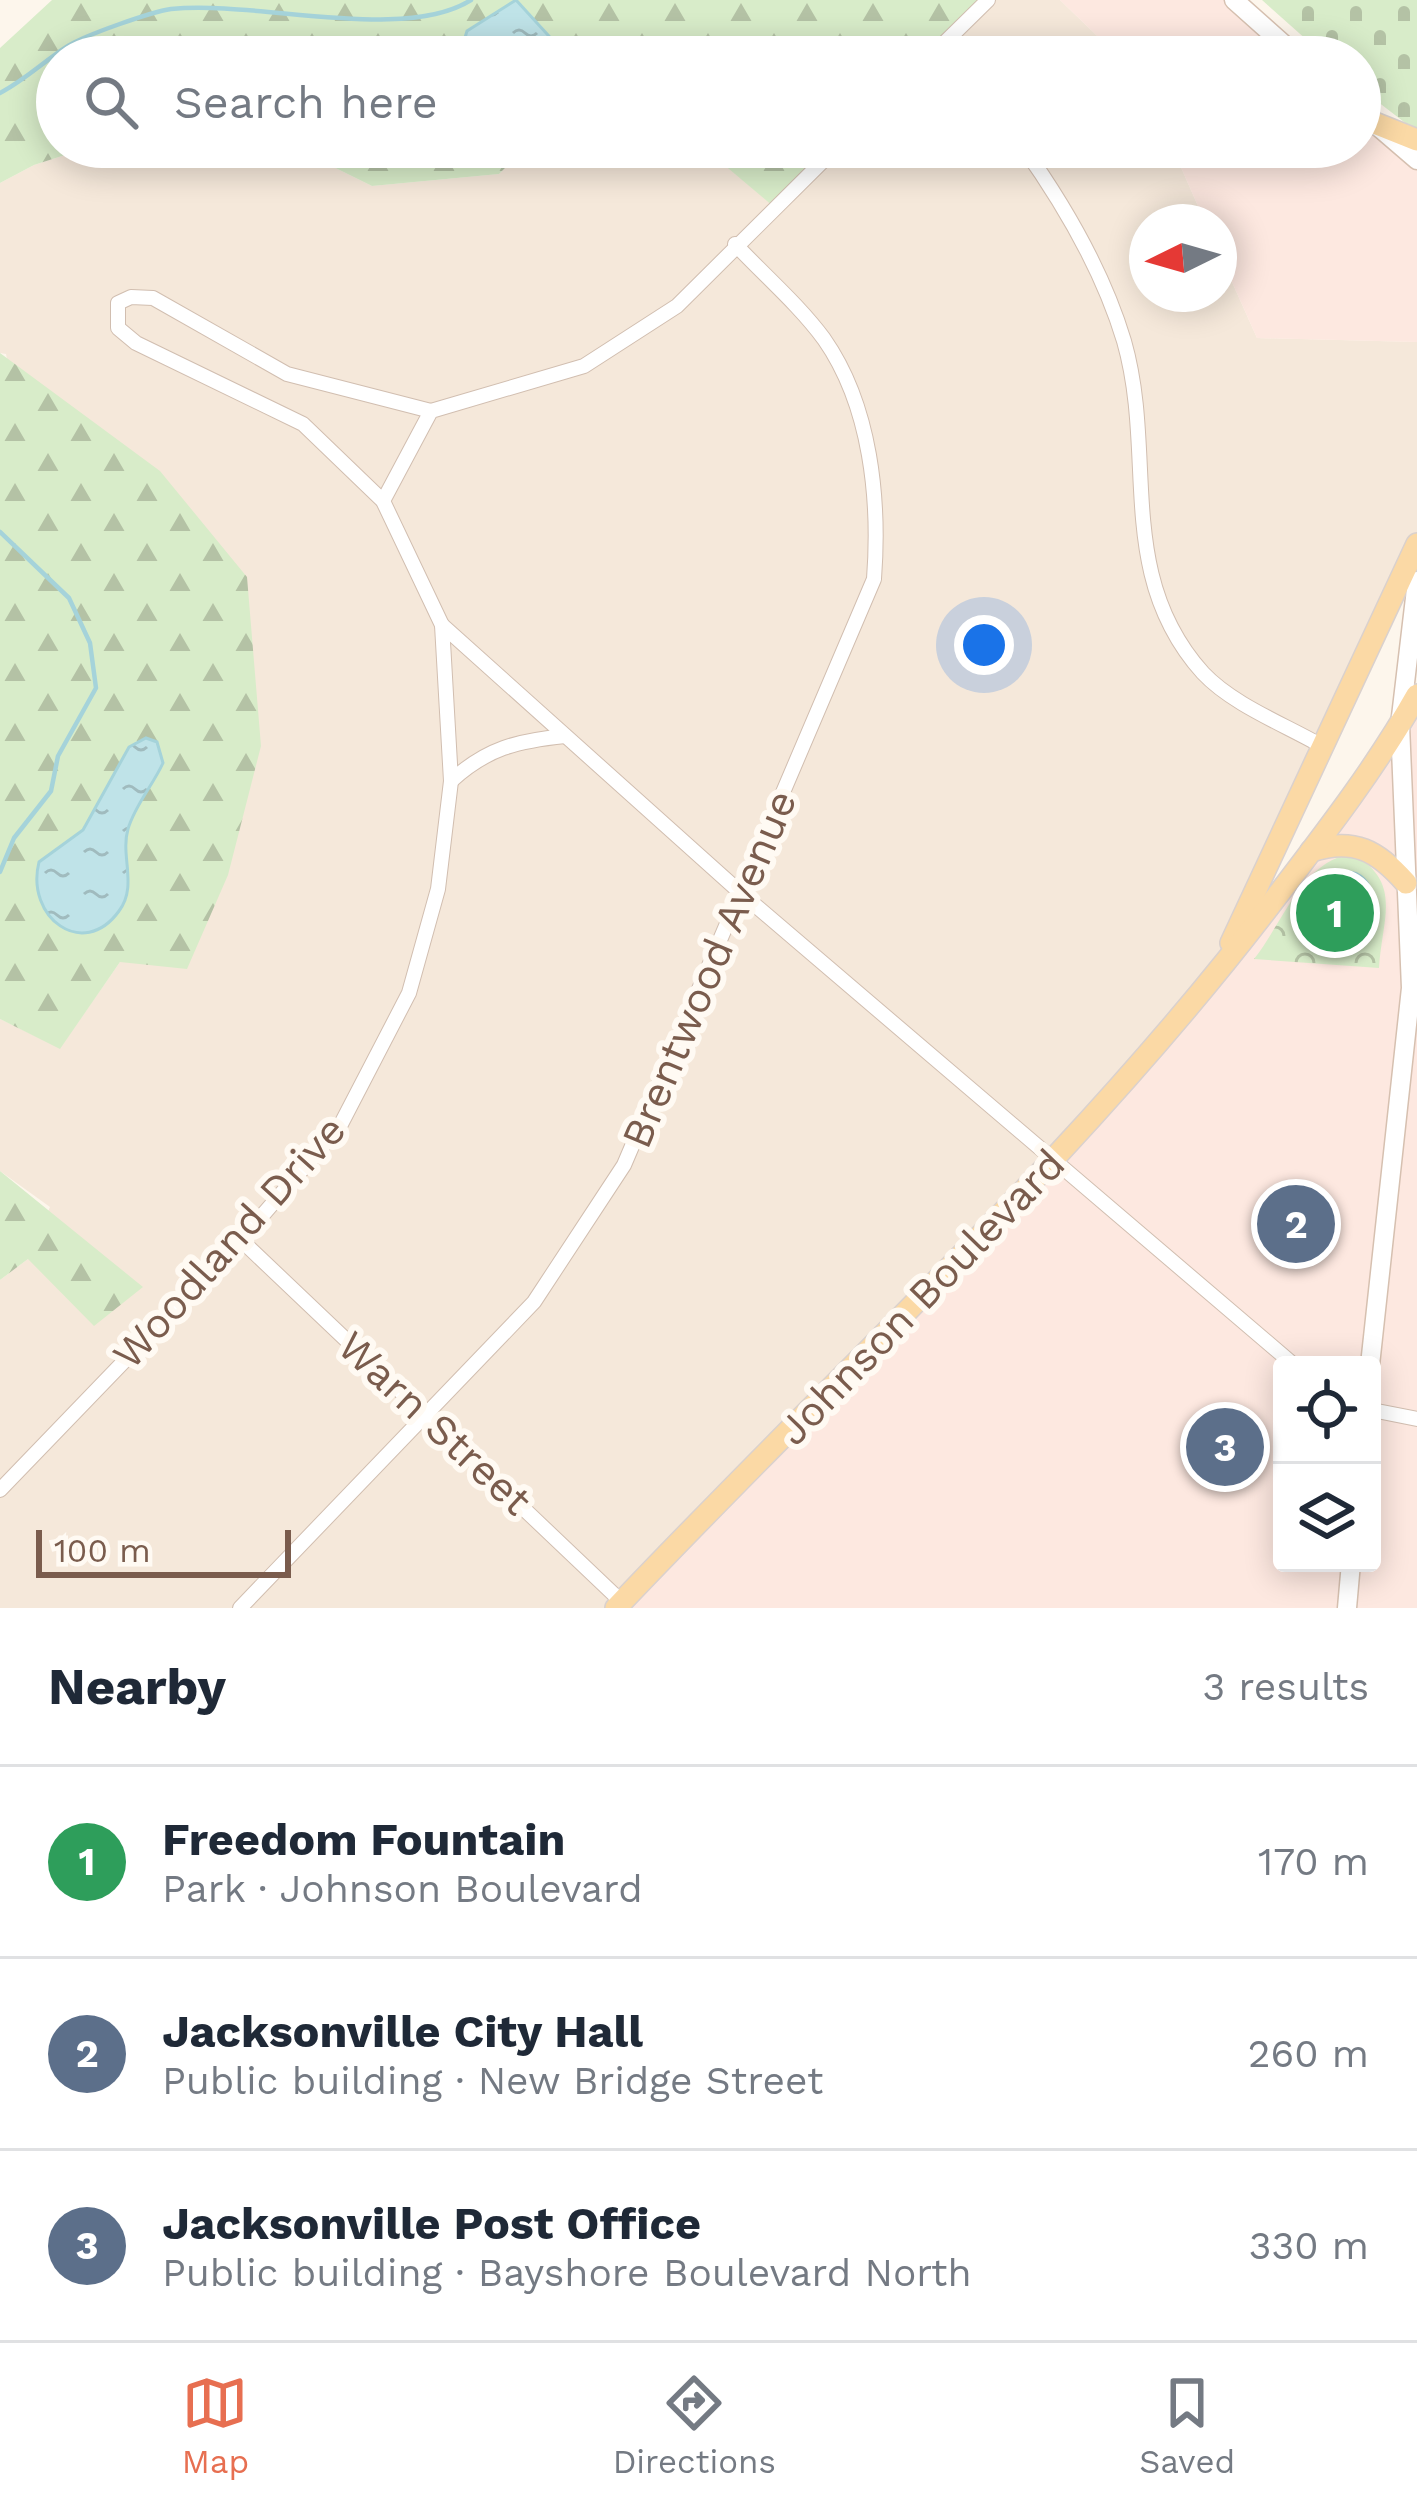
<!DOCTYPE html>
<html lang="en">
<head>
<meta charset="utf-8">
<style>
	body { margin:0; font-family:"Work Sans",sans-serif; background:#f6f6f7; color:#1f2937 }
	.controls { position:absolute; right:36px; bottom:36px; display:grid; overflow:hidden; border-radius:12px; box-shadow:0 6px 30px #0003 }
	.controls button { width:108px; height:108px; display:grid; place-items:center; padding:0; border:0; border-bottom:3px solid #e0e1e3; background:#fff; color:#1f2937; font:60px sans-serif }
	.compass { position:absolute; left:1129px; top:204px; width:108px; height:108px; border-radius:50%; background:#fff; box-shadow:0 6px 30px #0003; rotate:265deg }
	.scale { position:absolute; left:36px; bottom:30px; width:255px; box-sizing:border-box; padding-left:12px; border:6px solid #7a5c4d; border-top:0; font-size:33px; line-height:42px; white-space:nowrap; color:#7a5c4d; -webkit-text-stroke:9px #fffaf3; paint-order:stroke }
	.you { position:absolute; left:984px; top:645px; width:42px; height:42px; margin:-30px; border:9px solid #fff; border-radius:50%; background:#1a73e8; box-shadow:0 0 0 18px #1a73e833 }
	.badge { display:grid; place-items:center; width:78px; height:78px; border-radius:50%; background:#e76f51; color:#fff; font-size:39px; font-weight:700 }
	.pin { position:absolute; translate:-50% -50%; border:6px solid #fff; box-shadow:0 3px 12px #0006 }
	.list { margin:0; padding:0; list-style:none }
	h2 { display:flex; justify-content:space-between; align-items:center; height:156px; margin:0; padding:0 48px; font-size:51px }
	h2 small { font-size:39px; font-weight:400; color:#747a83 }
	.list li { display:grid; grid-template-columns:78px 1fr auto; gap:36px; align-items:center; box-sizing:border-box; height:192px; padding:0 48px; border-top:3px solid #e0e1e3 }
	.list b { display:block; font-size:45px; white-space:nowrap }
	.list p { margin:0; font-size:39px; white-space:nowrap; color:#747a83 }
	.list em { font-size:39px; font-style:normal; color:#747a83 }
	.icon { flex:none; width:66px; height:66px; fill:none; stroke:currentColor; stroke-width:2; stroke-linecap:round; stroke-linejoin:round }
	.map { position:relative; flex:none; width:1417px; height:1608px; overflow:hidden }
	.search { position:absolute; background:#fff; box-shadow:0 6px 30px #0003; left:36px; right:36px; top:36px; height:132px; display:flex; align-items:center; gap:30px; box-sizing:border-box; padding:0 42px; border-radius:66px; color:#747a83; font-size:45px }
	.sheet { height:732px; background:#fff }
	nav { display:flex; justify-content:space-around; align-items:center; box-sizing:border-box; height:168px; border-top:3px solid #e0e1e3; background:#fff; font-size:33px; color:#747a83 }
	nav a { display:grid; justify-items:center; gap:6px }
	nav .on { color:#e76f51 }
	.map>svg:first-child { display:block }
	.residential { fill:#f5e8da }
	.commercial { fill:#fde8e0; fill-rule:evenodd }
	.forest { fill:url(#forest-firs) }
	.cemetery { fill:url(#cemetery-stones) }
	.park { fill:url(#park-crowns) }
	.water { fill:url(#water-ripples); stroke:#a5d3da; stroke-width:3 }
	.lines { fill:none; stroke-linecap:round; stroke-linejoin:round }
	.stream { stroke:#a5d3da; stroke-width:4.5 }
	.street-casing { stroke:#d1beb0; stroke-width:16 }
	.secondary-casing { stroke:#d6c0b0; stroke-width:21 }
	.primary-casing { stroke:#dad1cd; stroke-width:24 }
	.street { stroke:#fff; stroke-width:14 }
	.secondary { stroke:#fff; stroke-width:18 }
	.primary { stroke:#fbd9a5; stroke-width:21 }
	.labels { text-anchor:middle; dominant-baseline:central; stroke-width:12; stroke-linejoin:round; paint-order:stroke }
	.street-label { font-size:42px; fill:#7a5c4d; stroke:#fffaf3 }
</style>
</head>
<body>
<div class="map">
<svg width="1417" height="1608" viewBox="0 0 1417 1608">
	<defs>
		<pattern id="forest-firs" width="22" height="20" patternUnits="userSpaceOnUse" patternTransform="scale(3)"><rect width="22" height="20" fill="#d8ecc9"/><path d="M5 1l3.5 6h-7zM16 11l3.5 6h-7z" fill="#b4c2a5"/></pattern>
		<pattern id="cemetery-stones" width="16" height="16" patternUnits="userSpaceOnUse" patternTransform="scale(3)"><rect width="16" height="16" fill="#d8ecc9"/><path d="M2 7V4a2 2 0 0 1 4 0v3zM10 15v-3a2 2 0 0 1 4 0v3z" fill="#b4c2a5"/></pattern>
		<pattern id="park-crowns" width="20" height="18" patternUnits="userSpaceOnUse" patternTransform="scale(3)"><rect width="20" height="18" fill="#d8ecc9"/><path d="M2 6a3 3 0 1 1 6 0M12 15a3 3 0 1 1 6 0" fill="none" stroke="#b4c2a5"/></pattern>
		<pattern id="water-ripples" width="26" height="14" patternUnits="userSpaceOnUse" patternTransform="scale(3)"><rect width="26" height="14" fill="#bfe3e8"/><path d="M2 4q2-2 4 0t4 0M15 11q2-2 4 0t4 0" fill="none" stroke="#a0bbbe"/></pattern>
	</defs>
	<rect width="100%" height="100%" fill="#fdf6ec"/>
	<!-- residential -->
	<g class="residential">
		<path d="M988 0H1060L1119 57H930Z"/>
		<path d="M90 147H293L372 186 499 174 526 147H703L715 155 837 147H1172L1205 222H1147V294H1219V253L1257 338 1417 342V544L1216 976 626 1608H0V1280L28 1259 50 1207 0 1171V1019L60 1048 120 962 6 354 0 353V183L34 165Z"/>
	</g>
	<!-- commercial -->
	<g class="commercial">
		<path d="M1060 0H1234L1298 57H1119Z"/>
		<path d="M1360 111 1417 158V342L1257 338 1219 253V222H1205L1172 147H1360Z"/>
		<path d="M1417 696V1608H626L1216 976ZM1282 1365H1372V1563H1282Z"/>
	</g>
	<!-- forest -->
	<g class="forest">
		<path d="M52 0H988L930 57H57V147H90L34 165 0 183V48Z"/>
		<path d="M293 147H526L499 174 372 186Z"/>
		<path d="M703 147H837L774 207Z"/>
		<path d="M0 353 160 471 247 577 261 746 228 875 187 969 120 962 60 1049 0 1019Z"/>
		<path d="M0 1171 143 1287 94 1326 28 1259 0 1280Z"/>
	</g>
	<!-- cemetery -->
	<path class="cemetery" d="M1262 0H1417V132L1360 88V57H1326Z"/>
	<!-- park -->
	<path class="park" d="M1353 854C1403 883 1382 918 1379 968L1254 959C1283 923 1303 859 1353 854Z"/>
	<!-- water -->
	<g class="water">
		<path d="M516 0 568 57H472L463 44 467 31Z"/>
		<path d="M146 738 157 742 163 763C153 785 135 805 128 829 120 856 138 886 119 911 83 961 25 917 39 862L83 830 129 747Z"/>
		<circle cx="1347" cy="896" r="24"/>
	</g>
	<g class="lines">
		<!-- stream -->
		<g class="stream">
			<path d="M0 93C25 80 44 61 68 46 85 35 151 12 171 9 257 0 403 43 471 0"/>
			<path d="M0 532 69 598 90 643 96 688 58 756 51 791 14 838 0 872"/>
		</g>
		<defs>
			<g id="street">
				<path d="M930 57 988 0"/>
				<path d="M1023 147C1065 206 1103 271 1124 341 1157 456 1114 574 1203 673 1232 704 1283 724 1320 745"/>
				<path d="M383 501 431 411 584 366 677 306 837 147"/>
				<path d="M442 625 742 894 1294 1365"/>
				<path d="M451 781C487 748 517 741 565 736"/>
				<path d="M241 1240 624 1604"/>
				<path d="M1372 1410 1417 1419"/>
				<path d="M0 1490 241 1240 340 1126 409 993 438 889 451 781 442 625 383 501 303 424 136 343 118 328V303L131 297 153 298 287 374 431 411"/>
				<path d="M240 1608 534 1302 624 1165 874 579C880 500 871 406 824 339 799 305 764 275 735 244"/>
			</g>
			<g id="secondary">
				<path d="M1234 0 1298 57"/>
				<path d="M1360 111 1417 160"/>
				<path d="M1370 1365 1411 988 1400 725 1417 581"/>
				<path d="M1347 1608 1351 1563"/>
			</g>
			<g id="primary">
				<path d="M1372 122 1417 140"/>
				<path d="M1311 851C1354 837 1378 851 1406 883"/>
				<path d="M1231 943 1417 544"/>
				<path d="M616 1608C839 1372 1080 1156 1277 896 1326 832 1377 766 1417 695"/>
			</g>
		</defs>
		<!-- street casing -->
		<use href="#street" class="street-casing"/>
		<!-- secondary casing -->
		<use href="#secondary" class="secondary-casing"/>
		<!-- primary casing -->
		<use href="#primary" class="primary-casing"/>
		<!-- street -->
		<use href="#street" class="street"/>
		<!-- secondary -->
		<use href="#secondary" class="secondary"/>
		<!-- primary -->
		<use href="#primary" class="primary"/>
	</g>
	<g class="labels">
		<!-- street labels -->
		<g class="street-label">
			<text transform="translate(709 969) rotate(-67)">Brentwood Avenue</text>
			<text transform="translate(229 1242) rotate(-48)">Woodland Drive</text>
			<text transform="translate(921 1297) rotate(-46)">Johnson Boulevard</text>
			<text transform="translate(435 1423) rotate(43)">Warn Street</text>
		</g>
	</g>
</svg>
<div class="controls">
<button><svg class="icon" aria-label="locate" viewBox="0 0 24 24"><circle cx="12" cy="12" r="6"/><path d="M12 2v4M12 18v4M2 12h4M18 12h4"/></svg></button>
<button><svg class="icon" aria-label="layers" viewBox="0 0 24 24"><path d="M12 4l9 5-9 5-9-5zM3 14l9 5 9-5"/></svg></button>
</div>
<svg class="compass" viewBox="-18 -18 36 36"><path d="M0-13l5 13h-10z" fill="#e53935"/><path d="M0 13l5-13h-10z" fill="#747a83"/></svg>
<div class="scale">100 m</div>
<div class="you"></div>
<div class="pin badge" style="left:1335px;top:913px;background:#2e9e5b">1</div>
<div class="pin badge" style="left:1296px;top:1224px;background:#5c6f8a">2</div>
<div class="pin badge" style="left:1225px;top:1447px;background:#5c6f8a">3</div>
<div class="search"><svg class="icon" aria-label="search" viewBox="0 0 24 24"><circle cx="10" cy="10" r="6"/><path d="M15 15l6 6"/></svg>Search here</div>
</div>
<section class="sheet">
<h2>Nearby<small>3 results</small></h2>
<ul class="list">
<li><span class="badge" style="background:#2e9e5b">1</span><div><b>Freedom Fountain</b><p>Park · Johnson Boulevard</p></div><em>170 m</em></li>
<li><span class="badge" style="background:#5c6f8a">2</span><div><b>Jacksonville City Hall</b><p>Public building · New Bridge Street</p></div><em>260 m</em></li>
<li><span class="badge" style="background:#5c6f8a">3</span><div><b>Jacksonville Post Office</b><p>Public building · Bayshore Boulevard North</p></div><em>330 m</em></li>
</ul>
</section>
<nav>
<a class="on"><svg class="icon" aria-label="map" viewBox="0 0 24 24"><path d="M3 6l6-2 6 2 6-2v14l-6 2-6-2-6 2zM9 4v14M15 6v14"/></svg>Map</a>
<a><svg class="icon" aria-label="directions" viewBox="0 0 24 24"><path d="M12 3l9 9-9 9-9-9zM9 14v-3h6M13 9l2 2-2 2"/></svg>Directions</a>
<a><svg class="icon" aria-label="saved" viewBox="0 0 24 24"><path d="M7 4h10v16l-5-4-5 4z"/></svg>Saved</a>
</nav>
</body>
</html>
